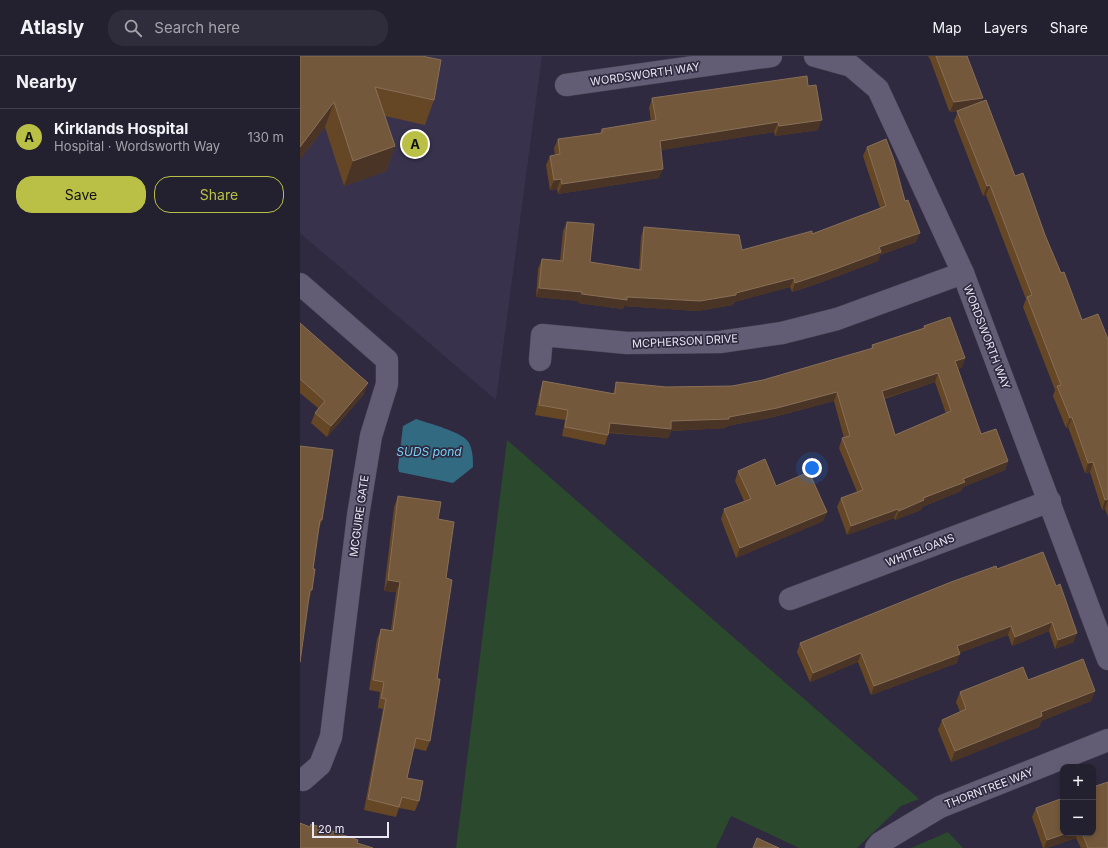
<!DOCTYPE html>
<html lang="en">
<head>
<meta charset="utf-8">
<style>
	body { margin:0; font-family:Inter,sans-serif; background:#2f2d3b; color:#f1f3f6 }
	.controls { position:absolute; right:12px; bottom:12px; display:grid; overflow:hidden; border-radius:8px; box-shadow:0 2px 6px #0003 }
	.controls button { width:36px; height:36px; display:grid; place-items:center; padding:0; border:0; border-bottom:1px solid #403e4b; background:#23202f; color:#f1f3f6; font:20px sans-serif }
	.scale { position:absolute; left:12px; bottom:10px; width:77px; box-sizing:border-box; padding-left:4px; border:2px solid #eae7f5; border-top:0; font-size:11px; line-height:14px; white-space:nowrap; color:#eae7f5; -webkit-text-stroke:3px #2f2a3f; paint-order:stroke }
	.you { position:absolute; left:512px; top:412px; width:14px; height:14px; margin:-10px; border:3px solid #fff; border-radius:50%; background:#1a73e8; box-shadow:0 0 0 6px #1a73e833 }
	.badge { display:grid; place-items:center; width:26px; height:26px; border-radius:50%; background:#bac045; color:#111; font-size:13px; font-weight:700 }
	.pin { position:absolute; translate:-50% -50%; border:2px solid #fff; box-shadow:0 1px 4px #0006 }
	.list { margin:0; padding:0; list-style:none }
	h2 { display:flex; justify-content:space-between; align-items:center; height:52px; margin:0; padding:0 16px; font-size:17px }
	h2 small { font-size:13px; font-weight:400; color:#a3a3aa }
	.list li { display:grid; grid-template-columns:26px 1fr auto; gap:12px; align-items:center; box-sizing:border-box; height:56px; padding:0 16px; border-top:1px solid #403e4b }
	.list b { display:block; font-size:15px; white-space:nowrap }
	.list p { margin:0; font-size:13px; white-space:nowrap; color:#a3a3aa }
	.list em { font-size:13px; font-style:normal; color:#a3a3aa }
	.actions { display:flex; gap:8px; padding:12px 16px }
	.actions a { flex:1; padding:9px 0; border:1px solid #bac045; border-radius:16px; text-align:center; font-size:14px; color:#bac045 }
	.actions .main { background:#bac045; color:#111 }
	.icon { flex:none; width:22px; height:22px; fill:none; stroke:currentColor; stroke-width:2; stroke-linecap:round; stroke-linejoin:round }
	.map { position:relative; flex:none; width:808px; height:792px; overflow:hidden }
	header { display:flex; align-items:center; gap:24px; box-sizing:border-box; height:56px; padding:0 20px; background:#23202f; border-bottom:1px solid #403e4b }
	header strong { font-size:19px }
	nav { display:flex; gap:22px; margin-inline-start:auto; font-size:14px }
	.search { width:280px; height:36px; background:#2f2d3b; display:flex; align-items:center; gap:10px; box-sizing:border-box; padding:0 14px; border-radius:16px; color:#a3a3aa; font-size:15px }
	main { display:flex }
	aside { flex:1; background:#23202f }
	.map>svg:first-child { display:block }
	.built { fill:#38324d }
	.green { fill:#2b492d }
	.water { fill:#316a81 }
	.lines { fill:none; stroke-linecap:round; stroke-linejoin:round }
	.street-casing { stroke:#4a4557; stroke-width:23 }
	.street { stroke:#625d74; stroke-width:22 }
	.wall { fill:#664725; fill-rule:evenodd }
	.shaded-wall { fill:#4a3426 }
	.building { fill:#74583b; stroke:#876f58; fill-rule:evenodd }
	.labels { text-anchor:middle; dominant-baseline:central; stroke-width:3.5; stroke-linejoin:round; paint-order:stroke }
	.street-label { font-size:11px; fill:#eae7f5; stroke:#2f2a3f }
	.water-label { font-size:12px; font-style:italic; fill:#78d0f5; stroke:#2f2a3f }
</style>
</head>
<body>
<header>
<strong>Atlasly</strong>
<div class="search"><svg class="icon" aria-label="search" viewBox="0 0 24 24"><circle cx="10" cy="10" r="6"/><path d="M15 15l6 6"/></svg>Search here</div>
<nav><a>Map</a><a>Layers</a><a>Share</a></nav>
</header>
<main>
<aside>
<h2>Nearby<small></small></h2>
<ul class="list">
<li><span class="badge">A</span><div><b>Kirklands Hospital</b><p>Hospital · Wordsworth Way</p></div><em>130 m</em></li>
</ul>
<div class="actions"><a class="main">Save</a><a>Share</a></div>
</aside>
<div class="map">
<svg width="808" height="792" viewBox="0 0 808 792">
	<rect width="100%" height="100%" fill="#2f2a3f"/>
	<!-- built -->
	<path class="built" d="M0 0H242L196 344 0 177Z"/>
	<!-- green -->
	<g class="green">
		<path d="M207 384 619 743 601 750 557 792H499L431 760 416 792H156Z"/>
		<path d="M648 776 663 792H611Z"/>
	</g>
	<!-- water -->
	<path class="water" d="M116 363C127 367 164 376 169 387 173 395 173 403 173 411L153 427 99 416 98 411 103 370Z"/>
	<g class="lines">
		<defs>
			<g id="street">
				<path d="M515 0 551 10 578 33 663 217 808 603"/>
				<path d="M266 29 471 0"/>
				<path d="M0 228 87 304V328L71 380 58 460 31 681 20 709 3 724"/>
				<path d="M240 304 242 279 327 287 420 286 482 277 537 263 663 217"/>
				<path d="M490 543 750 445"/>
				<path d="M576 792 580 787 640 751 808 684"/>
			</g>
		</defs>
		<!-- street casing -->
		<use href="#street" class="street-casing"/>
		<!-- street -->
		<use href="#street" class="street"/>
	</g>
	<!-- wall -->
	<g class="wall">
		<path d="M0 0 134 44 125 69 85 60 95 90 86 115 44 130 25 71 0 103Z"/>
		<path d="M628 0H667L681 46 715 120 745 179 761 217 782 264 808 283V461L805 453 802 454 790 416 785 417 768 371 766 372 753 340 755 334 723 251 726 243 686 139 683 140 654 65 658 55 650 56 648 52 630 3Z"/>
		<path d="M508 30 518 74 475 80 474 76 361 94 359 122 258 138 257 133 250 134 246 109 250 100 255 99 254 92 258 83 300 77 302 73 351 65 349 52 352 42Z"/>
		<path d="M567 91 616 186 580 199 578 205 522 226 492 236 490 231 434 246 433 249 397 255 324 250 323 253 278 247 279 245 236 241 238 213 242 203 260 205 263 175 267 166 290 206 339 214 341 181 344 171 442 194 512 178 580 152 563 100Z"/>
		<path d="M0 267 64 338 27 381 11 367 15 357 18 352 0 337Z"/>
		<path d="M624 270 665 302 662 311 658 313 681 378 708 405 705 414 663 431 661 435 622 451 621 454 595 464 594 462 547 479 537 451 541 442 557 436 539 392 542 382H544L534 345 474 361 427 370 426 372 371 375 368 382 309 377 308 379 305 389 262 380 265 364 235 359 240 335 243 325 313 338 316 326 366 331 432 330 463 324 571 293 572 289 623 272ZM635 326 646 358 595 379 584 343Z"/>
		<path d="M0 390 22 464 18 475 13 513 12 534 9 544Z"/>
		<path d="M438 415 476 430 527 456 523 465 436 502 421 463 424 453 444 445 435 425Z"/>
		<path d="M98 440 138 463 146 522 137 623 130 685 126 695 113 692 107 722 119 745 115 755 99 752 96 761 64 754 83 653 78 652 80 636 69 634 77 583 81 573 91 574 96 536 84 535 94 451Z"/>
		<path d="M697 513 774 586 755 593 749 575 712 590 708 579 659 597 657 607 571 639 558 606 510 626 497 596 500 587Z"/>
		<path d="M728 624 795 635 791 645 741 665 739 671 651 706 638 674 642 664 660 656 656 646 660 636Z"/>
		<path d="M736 752 763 777H793L808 792H781L776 782 747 792H743L732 761Z"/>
	</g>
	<!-- shaded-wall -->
	<g class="shaded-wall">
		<path d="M683 42 679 52 650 56 654 46Z"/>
		<path d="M34 46 25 71 0 103V91Z"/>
		<path d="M522 64 518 74 475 80 479 70Z"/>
		<path d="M478 66 474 76 356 95 360 85Z"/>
		<path d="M95 90 86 115 44 130 53 105Z"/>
		<path d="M363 113 359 122 258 138 262 128Z"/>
		<path d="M261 123 257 133 250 134 254 124Z"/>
		<path d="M690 129 686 139 683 140 687 130Z"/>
		<path d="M620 177 616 186 580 199 578 205 522 226 492 236 495 227 579 191Z"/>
		<path d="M494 222 490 231 434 246 433 249 397 255 324 250 323 253 278 247 282 238 327 241 436 237Z"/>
		<path d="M239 232 282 236 279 245 236 241Z"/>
		<path d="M665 302 662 311 652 315 655 305Z"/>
		<path d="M638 317 635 326 578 344 582 335Z"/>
		<path d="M68 327 64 338 27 381 31 370Z"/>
		<path d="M537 336 534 345 474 361 427 370 426 372 371 375 368 382 306 376 310 367 371 365 429 361Z"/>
		<path d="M772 361 768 371 766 372 770 362Z"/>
		<path d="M708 405 705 414 663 431 661 435 622 451 621 454 595 464 599 455 663 423Z"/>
		<path d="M793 406 790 416 785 417 788 407Z"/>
		<path d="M808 443 805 453 802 454 805 444Z"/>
		<path d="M598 453 594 462 547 479 551 470Z"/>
		<path d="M527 456 523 465 436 502 440 492Z"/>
		<path d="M88 524 100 526 96 536 84 535Z"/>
		<path d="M10 534H12L9 544H6Z"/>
		<path d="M752 566 749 575 712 590 715 581Z"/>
		<path d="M711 570 708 579 654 599 657 590Z"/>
		<path d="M777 577 774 586 755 593 758 584Z"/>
		<path d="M561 597 558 606 510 626 513 617Z"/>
		<path d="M660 598 657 607 571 639 574 630Z"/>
		<path d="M795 635 791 645 741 665 739 671 651 706 655 695 741 656Z"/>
		<path d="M767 777H778L776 782 747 792H744L747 784Z"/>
	</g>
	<!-- building -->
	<g class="building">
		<path d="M0 0H122L141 4 134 44 75 31 95 90 53 105 34 46 0 91Z"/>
		<path d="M636 0H667L683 42 654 46 652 42Z"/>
		<path d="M507 20 508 30 516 29 522 64 479 70 478 66 360 85 363 113 262 128 261 123 254 124 250 100 260 98 258 83 302 77V73L356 64 352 42Z"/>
		<path d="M686 44 715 120 723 117 745 179 761 217 764 216 782 264 798 258 808 283V443L805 444 793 406 788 407 772 361 770 362 757 330 761 329 727 241 732 239 690 129 687 130 657 55Z"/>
		<path d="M586 83 594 104 605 145 608 144 620 177 579 191 581 196 525 217 495 227 494 222 436 237V239L400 245 327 241V244L282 238V236L239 232 242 203 263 205 267 166 294 168 290 206 341 214 344 171 439 179 442 194 512 175V178L586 150 567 91Z"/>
		<path d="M650 261 665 302 655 305 681 378 696 373 708 405 663 423 665 426 623 442 624 444 599 455 598 453 551 470 541 442 563 434 542 382 550 380 537 336 477 352 429 361V363L371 365V373L310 367 308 379 265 371 268 354 239 349 243 325 315 338 316 326 366 331 432 330 463 324 573 292 572 289 625 272 624 270ZM638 317 651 355 595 379 582 335Z"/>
		<path d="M0 267 68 327 31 370 15 357 25 345 0 323Z"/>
		<path d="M0 390 33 394 22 464H20L13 513H15L12 534H10L0 606Z"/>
		<path d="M465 403 476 430 509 416 527 456 440 492 424 453 451 443 438 415Z"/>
		<path d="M98 440 141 446 138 463 154 466 146 522 152 524 137 623H140L130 685 116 682 107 722 123 725 119 745 102 741 99 751 68 743 86 643 81 642 84 626 73 624 81 573 93 575 100 526 88 524Z"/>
		<path d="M743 496 756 530 760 528 777 577 758 584 752 566 715 581 711 570 657 590 660 598 574 630 561 597 513 617 500 587 651 526 696 510 697 513Z"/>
		<path d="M783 603 795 635 741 656 742 660 655 695 642 664 666 653 660 636 723 611 728 624Z"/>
		<path d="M808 726V792H788L782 777H793V731Z"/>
		<path d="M763 742V777H767L747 784 736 752Z"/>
		<path d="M0 767 10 771 11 768 58 784 57 787 73 792H0Z"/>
		<path d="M457 782 479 792H453Z"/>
	</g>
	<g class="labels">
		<!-- street labels -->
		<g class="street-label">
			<text transform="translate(345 18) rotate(-8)">WORDSWORTH WAY</text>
			<text transform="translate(687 281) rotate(69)">WORDSWORTH WAY</text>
			<text transform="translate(385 285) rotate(-3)">MCPHERSON DRIVE</text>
			<text transform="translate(59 460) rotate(-82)">MCGUIRE GATE</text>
			<text transform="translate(620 494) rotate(-21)">WHITELOANS</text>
			<text transform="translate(689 732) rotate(-21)">THORNTREE WAY</text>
		</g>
		<!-- water labels -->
		<g class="water-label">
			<text x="129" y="395">SUDS pond</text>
		</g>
	</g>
</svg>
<div class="controls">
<button>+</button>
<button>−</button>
</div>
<div class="scale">20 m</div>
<div class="you"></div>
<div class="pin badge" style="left:115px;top:88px">A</div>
</div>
</main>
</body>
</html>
